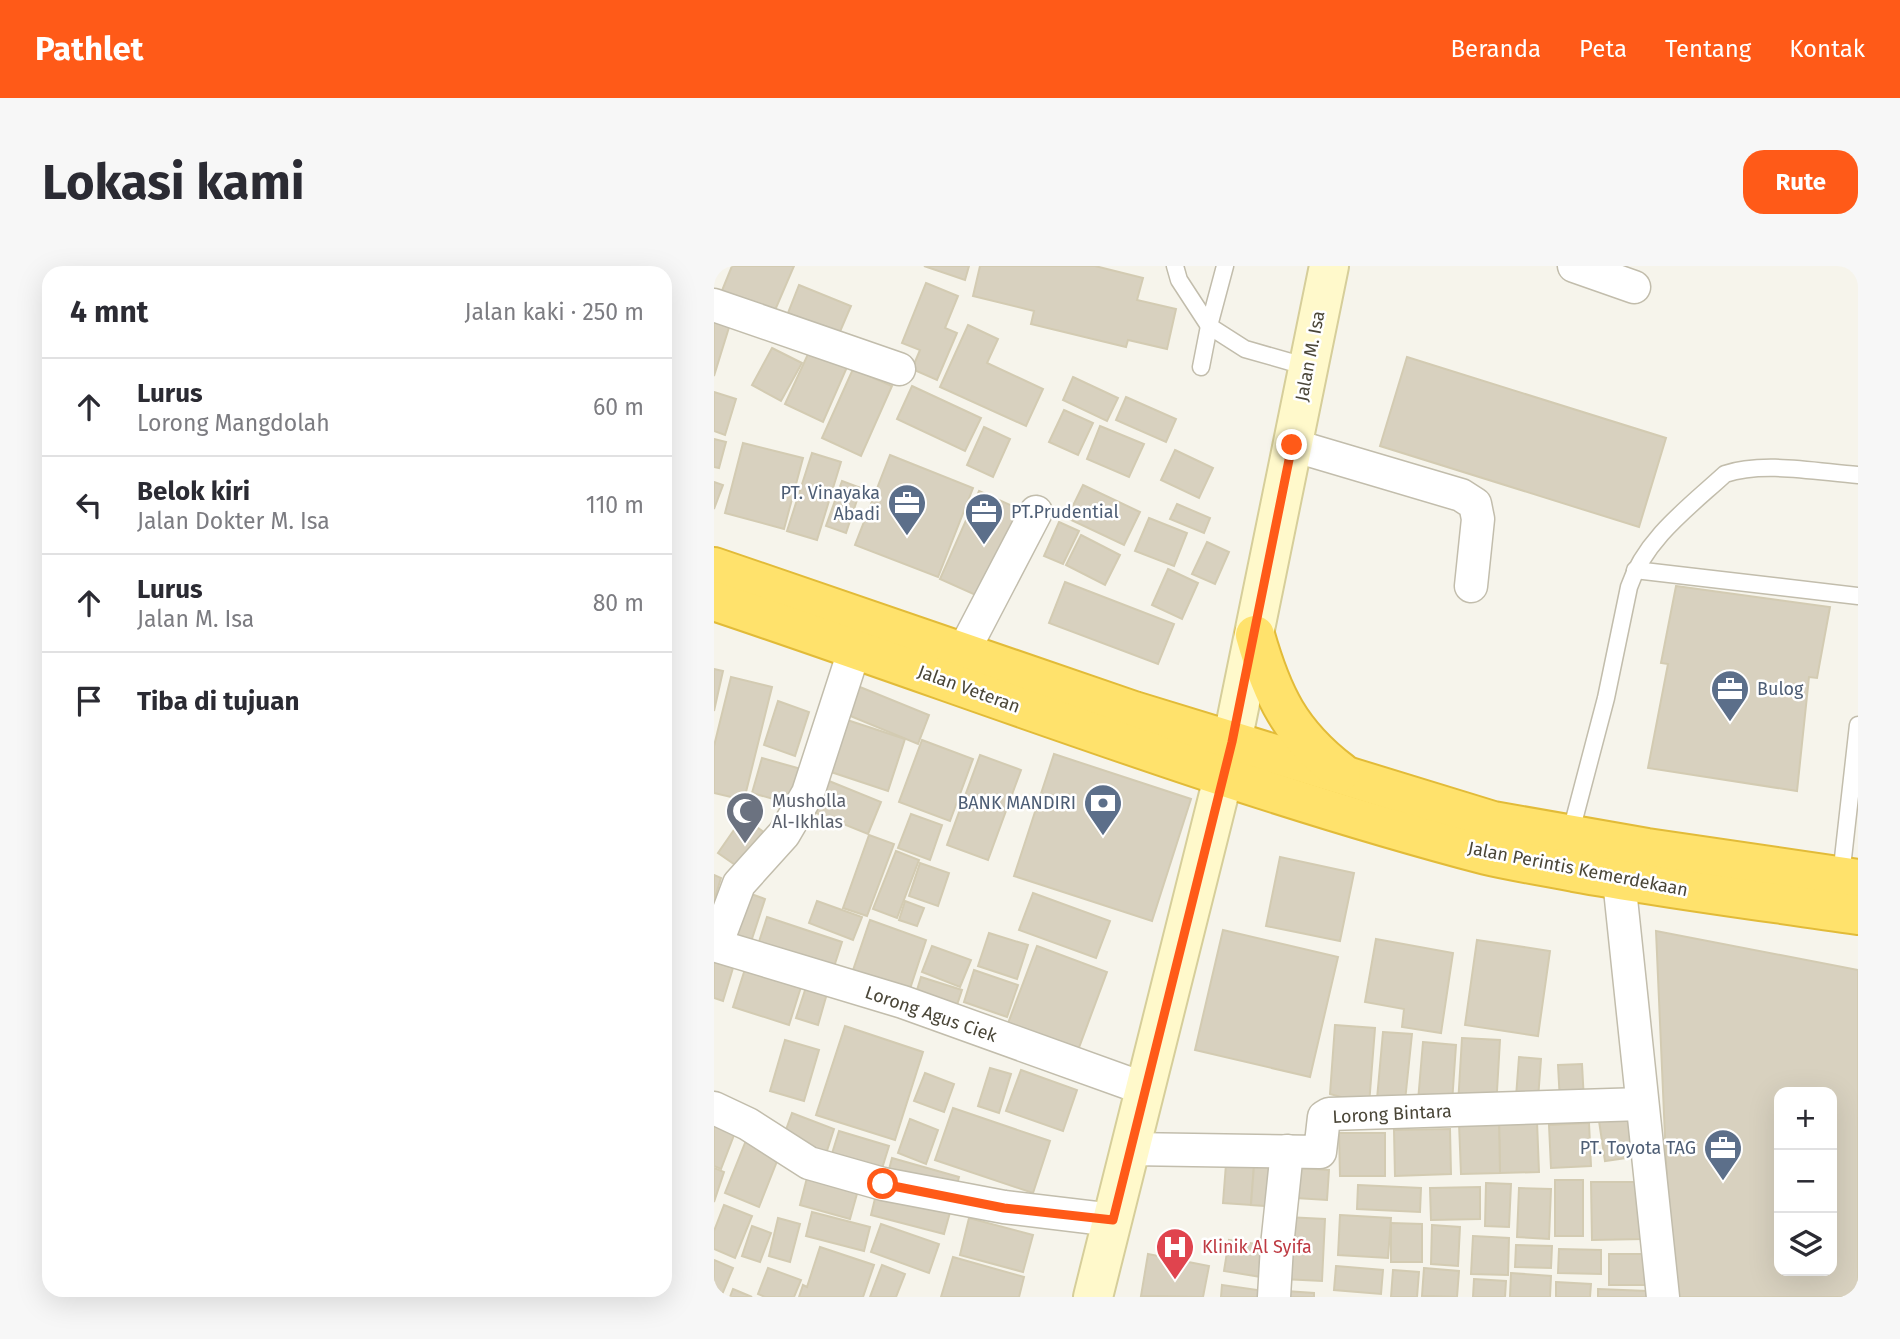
<!DOCTYPE html>
<html lang="id">
<head>
<meta charset="utf-8">
<style>
	body { margin:0; font-family:"Fira Sans",sans-serif; background:#f7f7f7; color:#2b2b33 }
	.controls { position:absolute; right:21px; bottom:21px; display:grid; overflow:hidden; border-radius:14px; box-shadow:0 7px 28px #0002 }
	.controls button { width:63px; height:63px; display:grid; place-items:center; padding:0; border:0; border-bottom:2px solid #e1e1e2; background:#fff; color:#2b2b33; font:35px sans-serif }
	.stop { position:absolute; width:21px; height:21px; margin:-16px; border:5px solid #ff5a18; border-radius:50%; background:#fff }
	.stop.end { background:#ff5a18; border-color:#fff; box-shadow:0 2px 7px #0008 }
	.list { margin:0; padding:0; list-style:none }
	h2 { display:flex; justify-content:space-between; align-items:center; height:91px; margin:0; padding:0 28px; font-size:30px }
	h2 small { font-size:23px; font-weight:400; color:#7c7c81 }
	.list li { display:grid; grid-template-columns:46px 1fr auto; gap:21px; align-items:center; box-sizing:border-box; height:98px; padding:0 28px; border-top:2px solid #e1e1e2 }
	.list b { display:block; font-size:26px; white-space:nowrap }
	.list p { margin:0; font-size:23px; white-space:nowrap; color:#7c7c81 }
	.list em { font-size:23px; font-style:normal; color:#7c7c81 }
	.icon { flex:none; width:38px; height:38px; fill:none; stroke:currentColor; stroke-width:2; stroke-linecap:round; stroke-linejoin:round }
	.map { position:relative; flex:none; width:1144px; height:1031px; overflow:hidden; border-radius:21px }
	header { display:flex; align-items:center; gap:42px; box-sizing:border-box; height:98px; padding:0 35px; background:#ff5a18; color:#fff }
	header strong { font-size:33px }
	nav { display:flex; gap:38px; margin-inline-start:auto; font-size:24px }
	.intro { display:flex; align-items:center; justify-content:space-between; box-sizing:border-box; height:168px; padding:0 42px }
	h1 { margin:0; font-size:49px }
	.button { padding:18px 32px; border-radius:21px; background:#ff5a18; color:#fff; font-size:24px; font-weight:700 }
	main { display:flex; gap:42px; padding:0 42px }
	aside { flex:1; background:#fff; border-radius:21px; box-shadow:0 7px 28px #0002 }
	.map>svg:first-child { display:block }
	.building { fill:#d8d1bf; stroke:#d3cbb2; stroke-width:2; fill-rule:evenodd }
	.lines { fill:none; stroke-linecap:round; stroke-linejoin:round }
	.lane-casing { stroke:#c2bdac; stroke-width:19 }
	.street-casing { stroke:#c2bdac; stroke-width:35 }
	.secondary-casing { stroke:#d6ce9a; stroke-width:42 }
	.highway-casing { stroke:#e2bb38; stroke-width:42 }
	.lane { stroke:#fff; stroke-width:16 }
	.street { stroke:#fff; stroke-width:32 }
	.secondary { stroke:#fff9cb; stroke-width:38 }
	.highway { stroke:#ffe26c; stroke-width:38 }
	.route { stroke:#ff5a18; stroke-width:9 }
	.labels { text-anchor:middle; dominant-baseline:central; stroke-width:5; stroke-linejoin:round; paint-order:stroke }
	.street-label { font-size:18px; fill:#4a4638; stroke:#fff }
	.service-label { font-size:18px; fill:#4e5e75; stroke:#fff; text-anchor:end }
	.worship-label { font-size:18px; fill:#5b616d; stroke:#fff; text-anchor:start }
	.health-label { font-size:18px; fill:#be3a42; stroke:#fff; text-anchor:start }
</style>
</head>
<body>
<header>
<strong>Pathlet</strong>
<nav><a>Beranda</a><a>Peta</a><a>Tentang</a><a>Kontak</a></nav>
</header>
<div class="intro"><h1>Lokasi kami</h1><a class="button">Rute</a></div>
<main>
<aside>
<h2>4 mnt<small>Jalan kaki · 250 m</small></h2>
<ul class="list">
<li><svg class="icon" aria-label="ahead" viewBox="0 0 24 24"><path d="M12 20V5M6 11l6-6 6 6"/></svg><div><b>Lurus</b><p>Lorong Mangdolah</p></div><em>60 m</em></li>
<li><svg class="icon" aria-label="left" viewBox="0 0 24 24"><path d="M17 20v-9H6M10 6l-5 5 5 5"/></svg><div><b>Belok kiri</b><p>Jalan Dokter M. Isa</p></div><em>110 m</em></li>
<li><svg class="icon" aria-label="ahead" viewBox="0 0 24 24"><path d="M12 20V5M6 11l6-6 6 6"/></svg><div><b>Lurus</b><p>Jalan M. Isa</p></div><em>80 m</em></li>
<li><svg class="icon" aria-label="arrive" viewBox="0 0 24 24"><path d="M6 21V4h12l-3 4 3 4H6"/></svg><div><b>Tiba di tujuan</b></div></li>
</ul>
</aside>
<div class="map">
<svg width="1144" height="1031" viewBox="0 0 1144 1031">
	<rect width="100%" height="100%" fill="#f6f4eb"/>
	<!-- building -->
	<g class="building">
		<path d="M18 0H80L59 49 7 27Z"/>
		<path d="M210 0H255L251 14Z"/>
		<path d="M266 0H381L429 12 423 34 462 43 453 83 414 74 412 81 317 58 320 45 259 30Z"/>
		<path d="M212 17 244 30 231 62 243 67 223 114 198 103 206 84 188 77Z"/>
		<path d="M85 19 137 40 125 68 74 47Z"/>
		<path d="M0 50 17 55 0 110Z"/>
		<path d="M254 59 284 73 273 97 329 123 312 160 226 121Z"/>
		<path d="M100 75 137 92 109 156 71 138Z"/>
		<path d="M58 82 88 97 67 135 38 119Z"/>
		<path d="M693 91 952 172 925 261 666 180Z"/>
		<path d="M139 103 178 120 147 190 108 172Z"/>
		<path d="M359 111 404 132 393 155 349 134Z"/>
		<path d="M198 120 267 152 251 185 183 153Z"/>
		<path d="M0 126 22 133 11 169 0 165Z"/>
		<path d="M412 131 462 153 452 176 402 154Z"/>
		<path d="M350 144 379 157 364 189 335 176Z"/>
		<path d="M386 160 430 178 415 211 373 193Z"/>
		<path d="M270 161 296 173 279 211 253 199Z"/>
		<path d="M0 173 12 176 5 202 0 201Z"/>
		<path d="M29 177 89 192 70 263 11 247Z"/>
		<path d="M461 184 499 202 485 232 447 214Z"/>
		<path d="M98 187 127 196 103 274 73 265Z"/>
		<path d="M176 189 259 222 224 311 141 279Z"/>
		<path d="M128 215 147 222 132 267 112 260Z"/>
		<path d="M0 216 9 219 0 243Z"/>
		<path d="M369 219 426 246 410 279 353 252Z"/>
		<path d="M265 225 314 247 275 335 226 313Z"/>
		<path d="M463 238 496 252 490 267 456 253Z"/>
		<path d="M435 252 473 267 460 300 421 285Z"/>
		<path d="M345 256 365 265 349 298 330 290Z"/>
		<path d="M367 269 406 289 391 319 352 299Z"/>
		<path d="M493 276 515 286 501 318 478 308Z"/>
		<path d="M454 303 484 317 468 353 438 339Z"/>
		<path d="M351 316 460 358 444 398 335 357Z"/>
		<path d="M962 320 1116 341 1103 412 1095 411 1083 525 934 502 954 398 947 397Z"/>
		<path d="M0 403 9 405 0 445Z"/>
		<path d="M17 411 58 421 30 534 0 527V480Z"/>
		<path d="M141 419 215 449 204 478 129 447Z"/>
		<path d="M64 435 95 446 81 490 50 479Z"/>
		<path d="M124 451 191 473 174 525 108 503Z"/>
		<path d="M208 474 259 493 236 555 185 536Z"/>
		<path d="M340 488 477 533 438 655 300 610Z"/>
		<path d="M266 489 307 504 274 594 233 579Z"/>
		<path d="M48 492 87 503 77 538 38 527Z"/>
		<path d="M115 515 167 536 154 568 102 547Z"/>
		<path d="M197 548 228 559 216 594 184 582Z"/>
		<path d="M29 551 58 572 33 607 4 587Z"/>
		<path d="M155 569 180 578 153 650 129 642Z"/>
		<path d="M182 585 205 594 183 652 159 643Z"/>
		<path d="M566 591 640 607 626 675 552 660Z"/>
		<path d="M206 597 235 607 224 640 195 630Z"/>
		<path d="M0 609 7 612 0 635Z"/>
		<path d="M26 624 51 633 34 685 9 677Z"/>
		<path d="M319 627 396 655 382 692 305 664Z"/>
		<path d="M103 635 148 651 139 674 95 657Z"/>
		<path d="M191 635 210 642 203 660 185 654Z"/>
		<path d="M53 651 128 676 117 710 42 685Z"/>
		<path d="M156 654 212 674 194 729 137 710Z"/>
		<path d="M509 664 624 691 596 811 481 784Z"/>
		<path d="M942 665 1144 704V1031H958ZM1065 826H1118V1005H1065Z"/>
		<path d="M275 667 314 679 303 713 264 700Z"/>
		<path d="M662 673 739 687 727 767 688 761 690 743 651 736Z"/>
		<path d="M763 674 836 685 824 770 751 759Z"/>
		<path d="M218 680 257 694 246 721 208 706Z"/>
		<path d="M323 680 393 706 363 787 293 760Z"/>
		<path d="M0 696 19 702 9 735 0 732Z"/>
		<path d="M31 703 87 721 75 759 19 741Z"/>
		<path d="M260 704 304 719 293 751 250 736Z"/>
		<path d="M207 711 248 724 239 751 199 737Z"/>
		<path d="M93 718 114 724 104 759 82 752Z"/>
		<path d="M621 759 661 762 655 839 616 828Z"/>
		<path d="M131 760 209 786 181 874 102 849Z"/>
		<path d="M669 766 698 768 691 835 663 833Z"/>
		<path d="M748 772 786 774 782 842 744 839Z"/>
		<path d="M71 774 105 784 90 835 56 825Z"/>
		<path d="M709 776 742 779 738 837 704 835Z"/>
		<path d="M805 791 827 793 824 833 802 831Z"/>
		<path d="M868 798 870 835 846 836 844 799Z"/>
		<path d="M276 802 297 808 285 847 264 840Z"/>
		<path d="M307 804 363 824 349 865 292 845Z"/>
		<path d="M211 807 240 818 230 846 200 835Z"/>
		<path d="M239 842 336 875 319 927 221 894Z"/>
		<path d="M0 846 25 856 7 903 0 900Z"/>
		<path d="M78 847 120 863 111 891 68 875Z"/>
		<path d="M921 849 927 890 891 895 885 855Z"/>
		<path d="M196 853 224 864 212 898 184 887Z"/>
		<path d="M823 855 825 906 786 907 785 856Z"/>
		<path d="M785 856 786 907 747 908 745 857Z"/>
		<path d="M875 857 877 900 837 902 835 859Z"/>
		<path d="M736 863 737 908 681 910 680 864Z"/>
		<path d="M125 865 175 880 166 909 116 894Z"/>
		<path d="M625 867H671V910H626Z"/>
		<path d="M33 872 67 885 45 941 11 927Z"/>
		<path d="M178 892 245 911 240 929 173 911Z"/>
		<path d="M512 898 540 900 537 939 509 937Z"/>
		<path d="M540 900 566 902 564 941 537 939Z"/>
		<path d="M0 902 10 906 0 936Z"/>
		<path d="M584 902 615 904 613 934 582 932Z"/>
		<path d="M95 904 146 917 136 953 86 939Z"/>
		<rect x="841" y="914" width="28" height="56"/>
		<path d="M877 916H929V973L878 974Z"/>
		<path d="M772 917 797 918 795 961 771 960Z"/>
		<path d="M644 919 707 922 706 946 643 943Z"/>
		<path d="M164 920 238 939 230 968 157 949Z"/>
		<path d="M766 921V953L717 954 716 922Z"/>
		<path d="M805 922 837 923 835 973 803 971Z"/>
		<path d="M10 939 38 950 21 992 0 983V965Z"/>
		<path d="M98 946 156 961 150 985 92 970Z"/>
		<path d="M626 949 677 952 674 992 624 989Z"/>
		<path d="M572 951 611 953 608 1015 569 1013Z"/>
		<path d="M64 952 86 958 76 996 55 990Z"/>
		<path d="M255 952 319 969 309 1006 246 989Z"/>
		<path d="M677 957 708 958V996H677Z"/>
		<path d="M167 958 225 978 215 1007 157 986Z"/>
		<path d="M718 959 746 961 744 1000 717 998Z"/>
		<path d="M38 960 57 967 46 996 28 990Z"/>
		<path d="M759 970 795 972 794 1009 757 1008Z"/>
		<path d="M515 974 557 980 553 1012 510 1005Z"/>
		<path d="M802 979 838 980 837 1002 801 1001Z"/>
		<path d="M106 981 160 999 149 1031H85L89 1019 93 1021Z"/>
		<path d="M845 983 887 984V1008L844 1007Z"/>
		<path d="M434 988 495 1000 489 1031 427 1030Z"/>
		<path d="M895 988H936L937 1019H895Z"/>
		<path d="M239 991 310 1011 305 1031H227Z"/>
		<path d="M0 994 19 1002 7 1031H0Z"/>
		<path d="M168 999 191 1008 182 1031H156Z"/>
		<path d="M622 1000 669 1004 667 1028 620 1024Z"/>
		<path d="M54 1002 87 1014 80 1031H51L44 1028Z"/>
		<path d="M710 1002 745 1005 743 1031 708 1030Z"/>
		<path d="M679 1004 705 1006 703 1031H677Z"/>
		<path d="M797 1007 837 1010 836 1031H796Z"/>
		<path d="M760 1013 792 1015 791 1031H759Z"/>
		<path d="M842 1016 877 1018 876 1031H842Z"/>
		<path d="M508 1019 551 1025V1031H507Z"/>
		<path d="M19 1023 38 1031H16Z"/>
		<path d="M884 1023 933 1025 932 1031H884Z"/>
		<path d="M572 1025 600 1027V1031H572Z"/>
	</g>
	<g class="lines">
		<defs>
			<g id="lane">
				<path d="M461 0 465 14 495 60 531 83 594 101"/>
				<path d="M487 101 495 60 511 0"/>
				<path d="M921 304 1144 330"/>
				<path d="M856 569 892 432 915 321C931 273 975 241 1011 208 1049 195 1104 206 1144 209"/>
				<path d="M1127 610 1144 459"/>
			</g>
			<g id="street">
				<path d="M860 0 920 21"/>
				<path d="M0 39 185 103"/>
				<path d="M578 179 747 229 761 238 764 253 757 320"/>
				<path d="M249 386 322 246"/>
				<path d="M905 614 949 1031"/>
				<path d="M0 679 189 736 431 823"/>
				<path d="M2 679 25 618 70 568 94 527 141 382"/>
				<path d="M0 842 34 858 95 897 169 918 290 941 399 954"/>
				<path d="M416 883 606 886 610 851 615 848 928 838"/>
				<path d="M560 1031 563 980 573 885"/>
			</g>
			<path id="secondary" d="M379 1031 518 476 615 0"/>
			<g id="highway">
				<path d="M0 301 420 445 779 555 933 582 1144 613"/>
				<path d="M0 335C257 421 510 520 772 589 801 596 831 600 860 606 954 623 1049 635 1144 649"/>
				<path d="M541 369C558 429 576 467 627 506"/>
			</g>
		</defs>
		<!-- lane casing -->
		<use href="#lane" class="lane-casing"/>
		<!-- street casing -->
		<use href="#street" class="street-casing"/>
		<!-- secondary casing -->
		<use href="#secondary" class="secondary-casing"/>
		<!-- highway casing -->
		<use href="#highway" class="highway-casing"/>
		<!-- lane -->
		<use href="#lane" class="lane"/>
		<!-- street -->
		<use href="#street" class="street"/>
		<!-- secondary -->
		<use href="#secondary" class="secondary"/>
		<!-- highway -->
		<use href="#highway" class="highway"/>
	</g>
	<g class="lines">
		<!-- route -->
		<path class="route" d="M169 918 290 942 399 954 518 476 578 179"/>
	</g>
	<!-- icons -->
	<defs>
		<symbol id="office-pin" viewBox="-11 -11 22 30"><path d="M0 17L-7.5 6A9.5 9.5 0 1 1 7.5 6Z" fill="#5c6f8a" stroke="#fff"/><path d="M-6-3h4V-5.5h4V-3h4V5H-6ZM-1-4.5V-3h2v-1.5ZM-6 0V1H6V0Z" fill="#fff"/></symbol>
		<symbol id="bank-pin" viewBox="-11 -11 22 30"><path d="M0 17L-7.5 6A9.5 9.5 0 1 1 7.5 6Z" fill="#5c6f8a" stroke="#fff"/><path d="M-6-4H6V4H-6ZM0-2.3a2.3 2.3 0 1 0 0 4.6a2.3 2.3 0 1 0 0-4.6Z" fill="#fff"/></symbol>
		<symbol id="mosque-pin" viewBox="-11 -11 22 30"><path d="M0 17L-7.5 6A9.5 9.5 0 1 1 7.5 6Z" fill="#6b7280" stroke="#fff"/><path d="M3.5-4.9A6 6 0 1 0 3.5 4.9A5 5 0 1 1 3.5-4.9Z" fill="#fff"/></symbol>
		<symbol id="hospital-pin" viewBox="-11 -11 22 30"><path d="M0 17L-7.5 6A9.5 9.5 0 1 1 7.5 6Z" fill="#e0444e" stroke="#fff"/><path d="M-5-5h3v3.5h4V-5h3V5h-3V1.5h-4V5h-3Z" fill="#fff"/></symbol>
	</defs>
	<g fill-rule="evenodd">
		<use href="#office-pin" x="171" y="215" width="44" height="60"/>
		<use href="#office-pin" x="248" y="224" width="44" height="60"/>
		<use href="#office-pin" x="994" y="401" width="44" height="60"/>
		<use href="#bank-pin" x="367" y="515" width="44" height="60"/>
		<use href="#mosque-pin" x="9" y="523" width="44" height="60"/>
		<use href="#office-pin" x="987" y="860" width="44" height="60"/>
		<use href="#hospital-pin" x="439" y="959" width="44" height="60"/>
	</g>
	<g class="labels">
		<!-- street labels -->
		<g class="street-label">
			<text transform="translate(596 90) rotate(-79)">Jalan M. Isa</text>
			<text transform="translate(255 423) rotate(20)">Jalan Veteran</text>
			<text transform="translate(864 603) rotate(11)">Jalan Perintis Kemerdekaan</text>
			<text transform="translate(217 748) rotate(19)">Lorong Agus Ciek</text>
			<text transform="translate(678 848) rotate(-3)">Lorong Bintara</text>
		</g>
		<!-- service labels -->
		<g class="service-label">
			<text x="166" y="227">PT. Vinayaka<tspan x="166" dy="21">Abadi</tspan></text>
			<text x="297" y="246" text-anchor="start">PT.Prudential</text>
			<text x="1043" y="423" text-anchor="start">Bulog</text>
			<text x="362" y="537">BANK MANDIRI</text>
			<text x="982" y="882">PT. Toyota TAG</text>
		</g>
		<!-- worship labels -->
		<g class="worship-label">
			<text x="58" y="535">Musholla<tspan x="58" dy="21">Al-Ikhlas</tspan></text>
		</g>
		<!-- health labels -->
		<g class="health-label">
			<text x="488" y="981">Klinik Al Syifa</text>
		</g>
	</g>
</svg>
<div class="controls">
<button>+</button>
<button>−</button>
<button><svg class="icon" aria-label="layers" viewBox="0 0 24 24"><path d="M12 4l9 5-9 5-9-5zM3 14l9 5 9-5"/></svg></button>
</div>
<div class="stop" style="left:169px;top:918px"></div>
<div class="stop end" style="left:578px;top:179px"></div>
</div>
</main>
</body>
</html>
